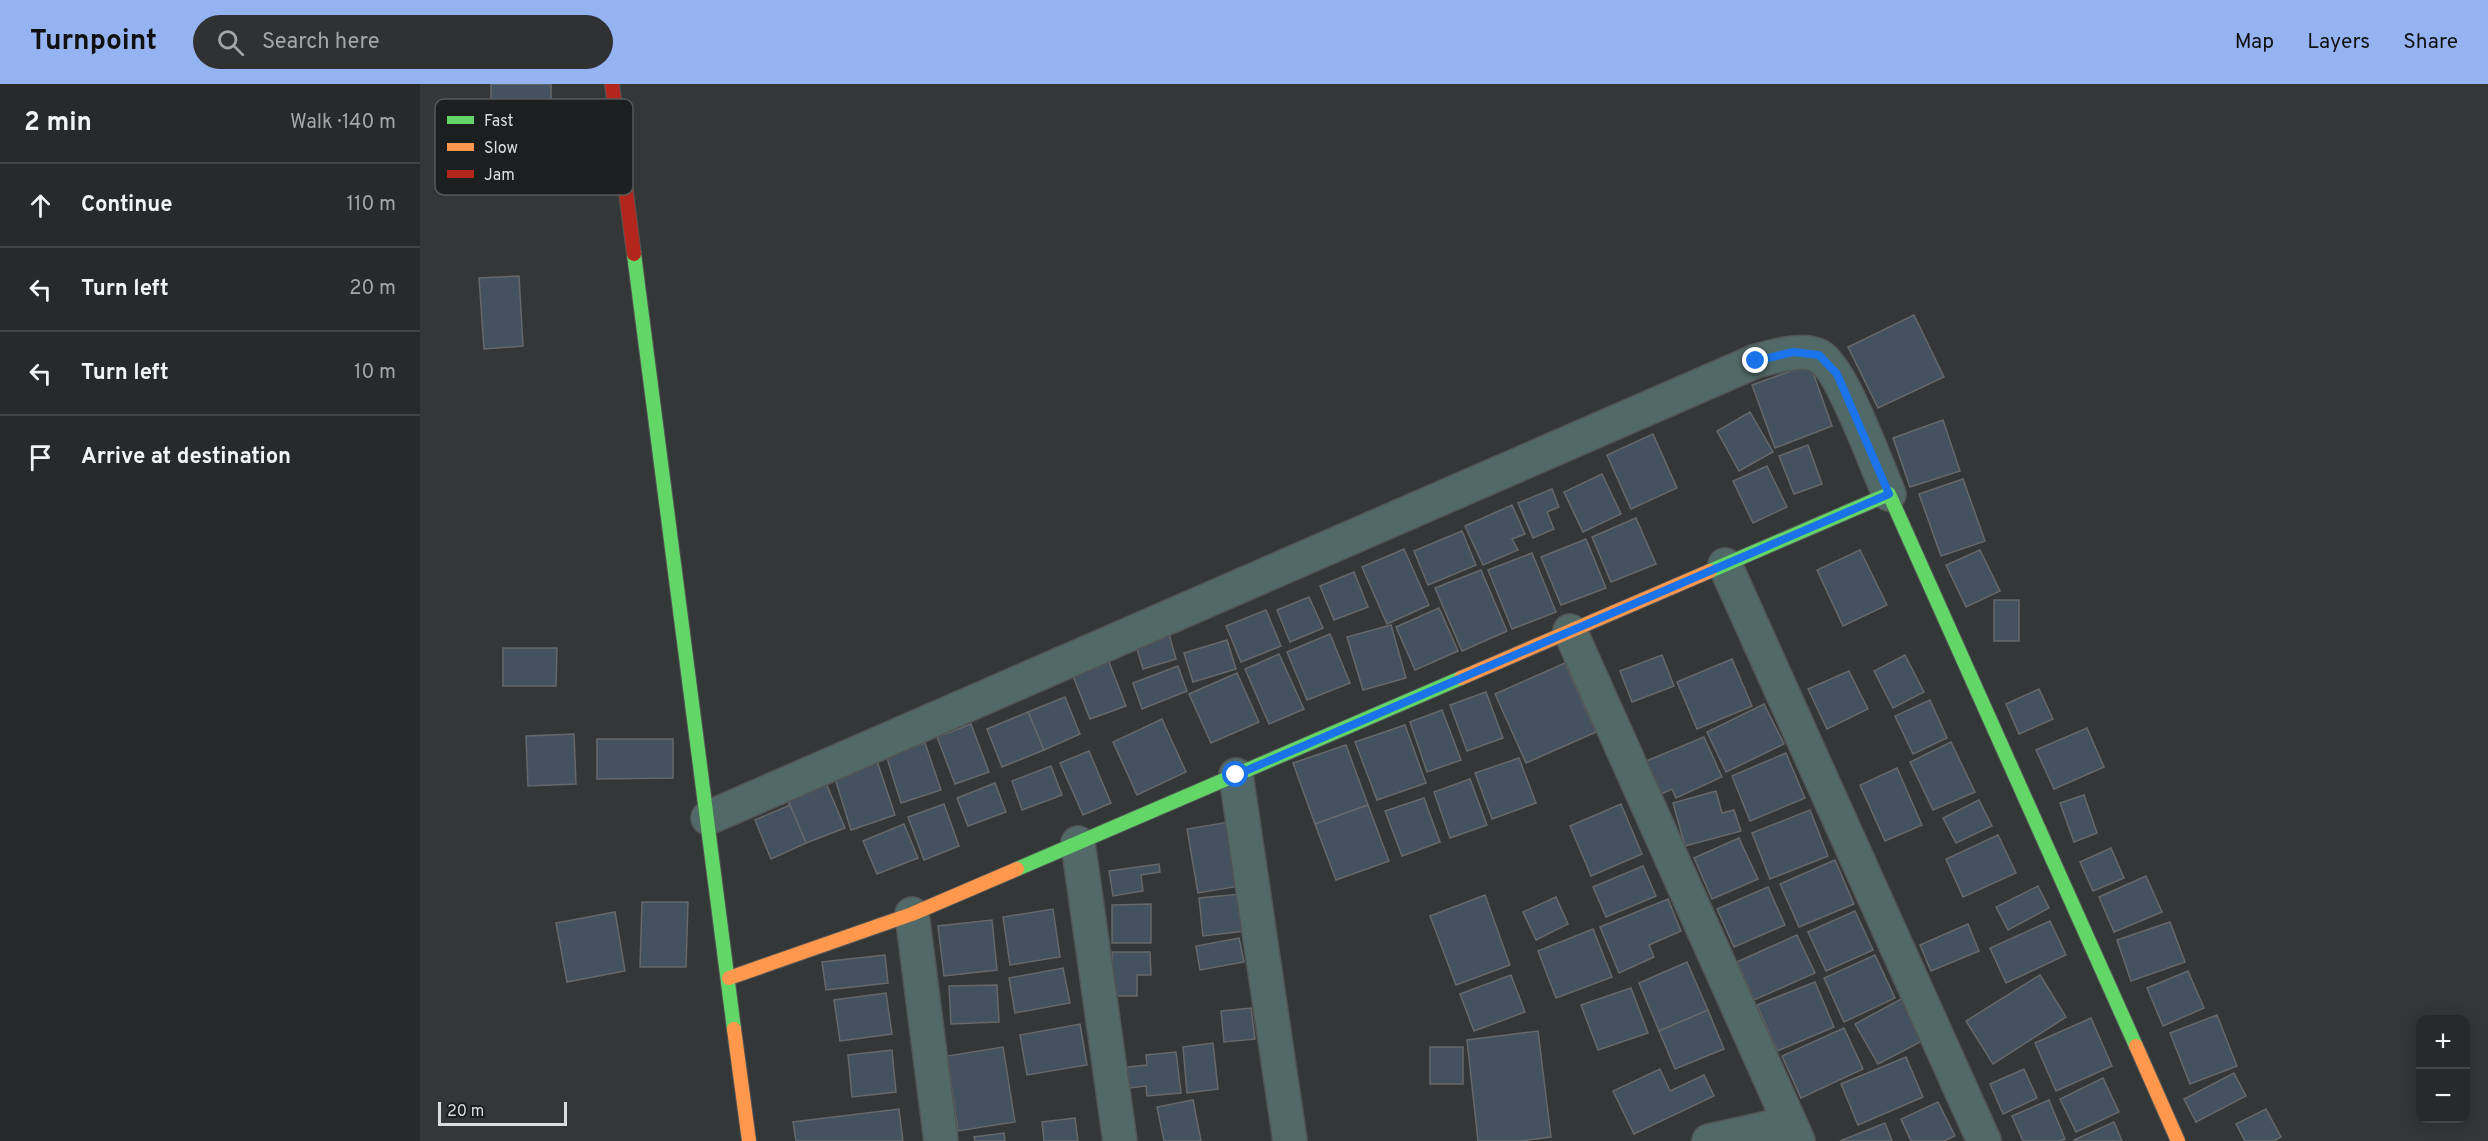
<!DOCTYPE html>
<html lang="en">
<head>
<meta charset="utf-8">
<style>
	body { margin:0; font-family:Overpass,sans-serif; background:#2f3132; color:#f1f3f6 }
	.controls { position:absolute; right:18px; bottom:18px; display:grid; overflow:hidden; border-radius:12px; box-shadow:0 3px 15px #0003 }
	.controls button { width:54px; height:54px; display:grid; place-items:center; padding:0; border:0; border-bottom:2px solid #434547; background:#27292a; color:#f1f3f6; font:30px sans-serif }
	.scale { position:absolute; left:18px; bottom:15px; width:129px; box-sizing:border-box; padding-left:6px; border:3px solid #dbdedf; border-top:0; font-size:16px; line-height:21px; white-space:nowrap; color:#dbdedf; -webkit-text-stroke:4px #1c1f1f; paint-order:stroke }
	.stop { position:absolute; width:18px; height:18px; margin:-14px; border:4px solid #1a73e8; border-radius:50%; background:#fff }
	.stop.end { background:#1a73e8; border-color:#fff; box-shadow:0 2px 6px #0008 }
	.list { margin:0; padding:0; list-style:none }
	h2 { display:flex; justify-content:space-between; align-items:center; height:78px; margin:0; padding:0 24px; font-size:26px }
	h2 small { font-size:20px; font-weight:400; color:#a4a6a8 }
	.list li { display:grid; grid-template-columns:39px 1fr auto; gap:18px; align-items:center; box-sizing:border-box; height:84px; padding:0 24px; border-top:2px solid #434547 }
	.list b { display:block; font-size:22px; white-space:nowrap }
	.list em { font-size:20px; font-style:normal; color:#a4a6a8 }
	.icon { flex:none; width:33px; height:33px; fill:none; stroke:currentColor; stroke-width:2; stroke-linecap:round; stroke-linejoin:round }
	.map { position:relative; flex:none; width:2068px; height:1057px; overflow:hidden }
	header { display:flex; align-items:center; gap:36px; box-sizing:border-box; height:84px; padding:0 30px; background:#95b2f1; color:#111 }
	header strong { font-size:28px }
	nav { display:flex; gap:33px; margin-inline-start:auto; font-size:21px }
	.search { width:420px; height:54px; background:#2f3132; display:flex; align-items:center; gap:15px; box-sizing:border-box; padding:0 21px; border-radius:33px; color:#a4a6a8; font-size:22px }
	main { display:flex }
	aside { flex:1; background:#27292a }
	.map>svg:first-child { display:block }
	.building { fill:#44515e; stroke:#66686a; stroke-width:1.5 }
	.lines { fill:none; stroke-linecap:round; stroke-linejoin:round }
	.street-casing { stroke:#535555; stroke-width:36 }
	.fast-casing { stroke:#535555; stroke-width:16 }
	.slow-casing { stroke:#535555; stroke-width:16 }
	.jam-casing { stroke:#535555; stroke-width:16 }
	.street { stroke:#526a67; stroke-width:33 }
	.fast { stroke:#63d668; stroke-width:14 }
	.slow { stroke:#ff974d; stroke-width:14 }
	.jam { stroke:#b3261e; stroke-width:14 }
	.route { stroke:#1a73e8; stroke-width:8 }
	.key { fill:#1c1f1f; stroke:#555859; stroke-width:1.5 }
	.key-label { font-size:16px; fill:#dbdedf }
</style>
</head>
<body>
<header>
<strong>Turnpoint</strong>
<div class="search"><svg class="icon" aria-label="search" viewBox="0 0 24 24"><circle cx="10" cy="10" r="6"/><path d="M15 15l6 6"/></svg>Search here</div>
<nav><a>Map</a><a>Layers</a><a>Share</a></nav>
</header>
<main>
<aside>
<h2>2 min<small>Walk · 140 m</small></h2>
<ul class="list">
<li><svg class="icon" aria-label="ahead" viewBox="0 0 24 24"><path d="M12 20V5M6 11l6-6 6 6"/></svg><div><b>Continue</b></div><em>110 m</em></li>
<li><svg class="icon" aria-label="left" viewBox="0 0 24 24"><path d="M17 20v-9H6M10 6l-5 5 5 5"/></svg><div><b>Turn left</b></div><em>20 m</em></li>
<li><svg class="icon" aria-label="left" viewBox="0 0 24 24"><path d="M17 20v-9H6M10 6l-5 5 5 5"/></svg><div><b>Turn left</b></div><em>10 m</em></li>
<li><svg class="icon" aria-label="arrive" viewBox="0 0 24 24"><path d="M6 21V4h12l-3 4 3 4H6"/></svg><div><b>Arrive at destination</b></div></li>
</ul>
</aside>
<div class="map">
<svg width="2068" height="1057" viewBox="0 0 2068 1057">
	<rect width="100%" height="100%" fill="#343738"/>
	<!-- building -->
	<g class="building">
		<path d="M71 0H131V39L71 40Z"/>
		<path d="M99 192 103 262 64 265 59 194Z"/>
		<path d="M1494 231 1524 293 1458 324 1428 263Z"/>
		<path d="M1390 280 1412 342 1355 364 1332 301Z"/>
		<path d="M1330 328 1353 368 1319 387 1297 347Z"/>
		<path d="M1523 336 1540 387 1490 403 1473 354Z"/>
		<path d="M1233 350 1257 404 1211 425 1187 371Z"/>
		<path d="M1388 361 1402 400 1374 410 1359 372Z"/>
		<path d="M1347 382 1367 423 1333 439 1313 397Z"/>
		<path d="M1182 390 1201 430 1163 448 1144 408Z"/>
		<path d="M1543 395 1565 457 1521 472 1499 410Z"/>
		<path d="M1132 405 1139 423 1127 428 1134 445 1113 454 1098 419Z"/>
		<path d="M1092 421 1105 450 1092 455 1098 466 1063 481 1045 442Z"/>
		<path d="M1216 434 1236 480 1191 498 1172 453Z"/>
		<path d="M1042 447 1056 481 1008 501 994 467Z"/>
		<path d="M1166 455 1186 504 1141 521 1121 473Z"/>
		<path d="M984 465 1009 521 967 540 942 483Z"/>
		<path d="M1440 466 1467 521 1423 542 1397 486Z"/>
		<path d="M1560 466 1580 507 1546 523 1526 481Z"/>
		<path d="M1112 469 1136 528 1092 545 1068 486Z"/>
		<path d="M1061 486 1087 547 1042 567 1015 504Z"/>
		<path d="M934 488 948 523 914 536 900 502Z"/>
		<path d="M889 513 903 544 870 558 857 526Z"/>
		<rect x="1574" y="516" width="25" height="41"/>
		<path d="M1019 524 1038 567 995 586 976 543Z"/>
		<path d="M846 526 861 562 821 578 806 542Z"/>
		<path d="M971 541 986 594 943 606 927 553Z"/>
		<path d="M747 543 756 575 723 585 713 552Z"/>
		<path d="M910 550 930 599 887 616 867 568Z"/>
		<path d="M807 556 816 585 773 598 764 569Z"/>
		<path d="M83 564H137L136 602H83Z"/>
		<path d="M859 570 884 625 849 640 825 585Z"/>
		<path d="M1242 571 1254 602 1212 618 1200 587Z"/>
		<path d="M1485 571 1504 608 1473 624 1454 587Z"/>
		<path d="M687 573 706 622 670 635 651 587Z"/>
		<path d="M1312 575 1332 622 1277 645 1257 598Z"/>
		<path d="M1145 579 1176 648 1106 679 1075 610Z"/>
		<path d="M758 582 767 607 722 625 713 599Z"/>
		<path d="M1429 587 1448 625 1407 645 1388 605Z"/>
		<path d="M817 589 839 638 791 659 769 610Z"/>
		<path d="M1619 605 1633 635 1599 650 1586 620Z"/>
		<path d="M1066 608 1083 654 1047 667 1030 621Z"/>
		<path d="M645 613 660 650 624 666 608 628Z"/>
		<path d="M1510 616 1527 654 1493 670 1475 632Z"/>
		<path d="M1344 620 1364 660 1306 688 1287 648Z"/>
		<path d="M1022 626 1041 676 1007 688 990 638Z"/>
		<path d="M608 628 624 666 582 683 567 645Z"/>
		<path d="M742 635 766 688 717 711 693 658Z"/>
		<path d="M551 640 569 688 535 700 517 653Z"/>
		<path d="M985 641 1006 699 957 716 935 658Z"/>
		<path d="M1667 644 1684 683 1634 705 1616 666Z"/>
		<path d="M154 650 156 700 108 702 106 652Z"/>
		<path d="M1284 653 1302 693 1256 714 1252 705 1239 711 1224 678Z"/>
		<path d="M177 655H253V694L177 695Z"/>
		<path d="M1531 658 1555 708 1513 726 1490 678Z"/>
		<path d="M505 659 521 706 481 719 466 671Z"/>
		<path d="M926 661 948 721 895 740 873 679Z"/>
		<path d="M669 667 691 719 663 731 640 679Z"/>
		<path d="M1366 669 1385 714 1330 737 1312 692Z"/>
		<path d="M456 674 475 731 431 746 413 688Z"/>
		<path d="M1099 674 1116 719 1072 735 1055 689Z"/>
		<path d="M631 682 642 711 602 726 592 697Z"/>
		<path d="M1477 684 1502 741 1465 757 1440 701Z"/>
		<path d="M403 692 425 744 386 759 364 708Z"/>
		<path d="M1050 695 1067 741 1030 754 1014 708Z"/>
		<path d="M575 699 586 728 548 742 537 714Z"/>
		<path d="M1296 707 1302 729 1314 726 1321 747 1265 762 1253 719Z"/>
		<path d="M1664 711 1677 749 1654 758 1640 719Z"/>
		<path d="M1004 714 1020 758 982 772 965 727Z"/>
		<path d="M1559 716 1572 742 1536 759 1523 734Z"/>
		<path d="M524 720 539 762 504 776 488 733Z"/>
		<path d="M1201 720 1222 770 1171 792 1150 742Z"/>
		<path d="M370 721 386 759 351 775 335 736Z"/>
		<path d="M948 721 969 777 916 796 895 740Z"/>
		<path d="M1390 726 1408 772 1350 795 1332 749Z"/>
		<path d="M809 738 820 802 778 809 767 745Z"/>
		<path d="M484 740 498 774 457 790 443 757Z"/>
		<path d="M1578 751 1596 789 1543 813 1526 775Z"/>
		<path d="M1319 754 1338 795 1292 815 1274 774Z"/>
		<path d="M1691 764 1704 794 1673 807 1660 778Z"/>
		<path d="M1415 776 1434 820 1379 843 1360 800Z"/>
		<path d="M739 780 740 788 721 791 723 807 693 812 689 787Z"/>
		<path d="M1223 782 1236 812 1186 833 1173 803Z"/>
		<path d="M1726 792 1742 828 1694 848 1679 813Z"/>
		<path d="M1618 802 1629 824 1588 846 1576 823Z"/>
		<path d="M1348 803 1365 841 1314 863 1297 825Z"/>
		<path d="M821 810 825 847 783 852 779 814Z"/>
		<path d="M1065 811 1090 881 1036 901 1010 832Z"/>
		<path d="M1136 813 1148 840 1116 856 1103 828Z"/>
		<path d="M1248 815 1261 847 1229 861 1234 873 1199 889 1180 843Z"/>
		<path d="M222 818H268L266 883H220Z"/>
		<path d="M731 820V859H692V821Z"/>
		<path d="M633 825 640 873 590 881 583 833Z"/>
		<path d="M1435 827 1453 866 1406 887 1388 848Z"/>
		<path d="M195 828 205 887 147 898 136 839Z"/>
		<path d="M572 836 577 886 524 892 518 842Z"/>
		<path d="M1630 837 1646 871 1586 899 1570 864Z"/>
		<path d="M1750 838 1765 878 1711 897 1697 856Z"/>
		<path d="M1548 840 1559 867 1511 887 1500 861Z"/>
		<path d="M1173 845 1192 893 1136 914 1118 867Z"/>
		<path d="M1377 851 1395 889 1334 916 1317 878Z"/>
		<path d="M819 854 824 878 780 886 776 862Z"/>
		<path d="M692 868H730L731 891H717V912H693Z"/>
		<path d="M465 871 468 899 406 906 402 878Z"/>
		<path d="M1455 871 1475 914 1424 938 1404 894Z"/>
		<path d="M1267 878 1288 926 1239 947 1219 899Z"/>
		<path d="M643 884 650 919 595 929 589 894Z"/>
		<path d="M1768 887 1784 924 1743 942 1727 904Z"/>
		<path d="M1091 891 1105 928 1054 947 1040 910Z"/>
		<path d="M1620 891 1646 933 1573 980 1546 937Z"/>
		<path d="M1395 898 1414 943 1357 967 1337 921Z"/>
		<path d="M577 901 579 938 531 940 529 902Z"/>
		<path d="M1211 904 1228 949 1178 966 1161 921Z"/>
		<path d="M466 909 472 950 420 957 414 916Z"/>
		<path d="M1483 914 1506 955 1458 980 1435 940Z"/>
		<path d="M831 924 835 955 804 958 801 927Z"/>
		<path d="M1288 926 1304 965 1255 985 1239 947Z"/>
		<path d="M1797 931 1817 982 1770 1000 1750 949Z"/>
		<path d="M1671 934 1692 982 1636 1007 1615 959Z"/>
		<path d="M660 940 667 981 607 991 600 951Z"/>
		<path d="M1424 944 1443 985 1381 1014 1362 972Z"/>
		<path d="M1118 947 1131 1053 1101 1057H1058L1047 956Z"/>
		<path d="M793 959 798 1005 767 1009 763 963Z"/>
		<path d="M583 963 595 1038 538 1047 527 972Z"/>
		<rect x="1010" y="963" width="33" height="37"/>
		<path d="M472 966 476 1008 432 1013 428 971Z"/>
		<path d="M756 968 761 1009 727 1012 726 1002 701 1005 699 984 727 981 726 971Z"/>
		<path d="M1486 973 1503 1013 1438 1041 1421 1000Z"/>
		<path d="M1240 985 1250 1007 1284 991 1294 1012 1214 1050 1193 1007Z"/>
		<path d="M1604 985 1617 1014 1583 1030 1570 1000Z"/>
		<path d="M1814 989 1826 1012 1776 1038 1764 1015Z"/>
		<path d="M1683 994 1699 1028 1656 1048 1640 1015Z"/>
		<path d="M773 1016 781 1057H744L737 1023Z"/>
		<path d="M1629 1016 1645 1055 1640 1057H1603L1592 1032Z"/>
		<path d="M1518 1018 1535 1052 1524 1057H1491L1481 1035Z"/>
		<path d="M479 1025 483 1057H376L373 1038Z"/>
		<path d="M1846 1025 1861 1053 1854 1057H1825L1816 1040Z"/>
		<path d="M655 1034 658 1057H624L622 1038Z"/>
		<path d="M1694 1038 1702 1057H1655L1654 1056Z"/>
		<path d="M1465 1039 1472 1057H1420Z"/>
		<path d="M584 1049 585 1057H555L554 1053Z"/>
	</g>
	<g class="lines">
		<defs>
			<g id="street">
				<path d="M1305 481 1564 1057"/>
				<path d="M1150 547 1378 1057"/>
				<path d="M816 691 870 1057"/>
				<path d="M288 734 1336 277C1352 273 1383 263 1399 272 1422 284 1457 383 1469 410"/>
				<path d="M658 759 700 1057"/>
				<path d="M492 830 521 1057"/>
				<path d="M1289 1057 1370 1039"/>
			</g>
			<g id="fast">
				<path d="M214 170 314 945"/>
				<path d="M1290 487 1469 410 1716 962"/>
				<path d="M597 785 1041 594"/>
			</g>
			<g id="slow">
				<path d="M1041 594 1290 487"/>
				<path d="M309 894 492 830 597 785"/>
				<path d="M314 945 329 1057"/>
				<path d="M1716 962 1758 1057"/>
			</g>
			<path id="jam" d="M192 0 214 170"/>
		</defs>
		<!-- street casing -->
		<use href="#street" class="street-casing"/>
		<!-- fast casing -->
		<use href="#fast" class="fast-casing"/>
		<!-- slow casing -->
		<use href="#slow" class="slow-casing"/>
		<!-- jam casing -->
		<use href="#jam" class="jam-casing"/>
		<!-- street -->
		<use href="#street" class="street"/>
		<!-- fast -->
		<use href="#fast" class="fast"/>
		<!-- slow -->
		<use href="#slow" class="slow"/>
		<!-- jam -->
		<use href="#jam" class="jam"/>
	</g>
	<g class="lines">
		<!-- route -->
		<path class="route" d="M816 691 1469 410 1417 290 1399 271 1373 268 1336 277"/>
	</g>
	<!-- legend -->
	<rect x="15" y="15" width="198" height="96" rx="9" class="key"/>
	<rect x="27" y="32" width="27" height="8" fill="#63d668"/>
	<rect x="27" y="59" width="27" height="8" fill="#ff974d"/>
	<rect x="27" y="86" width="27" height="8" fill="#b3261e"/>
	<g class="key-label">
		<text x="64" y="42">Fast</text>
		<text x="64" y="69">Slow</text>
		<text x="64" y="96">Jam</text>
	</g>
</svg>
<div class="controls">
<button>+</button>
<button>−</button>
</div>
<div class="scale">20 m</div>
<div class="stop" style="left:816px;top:691px"></div>
<div class="stop end" style="left:1336px;top:277px"></div>
</div>
</main>
</body>
</html>
